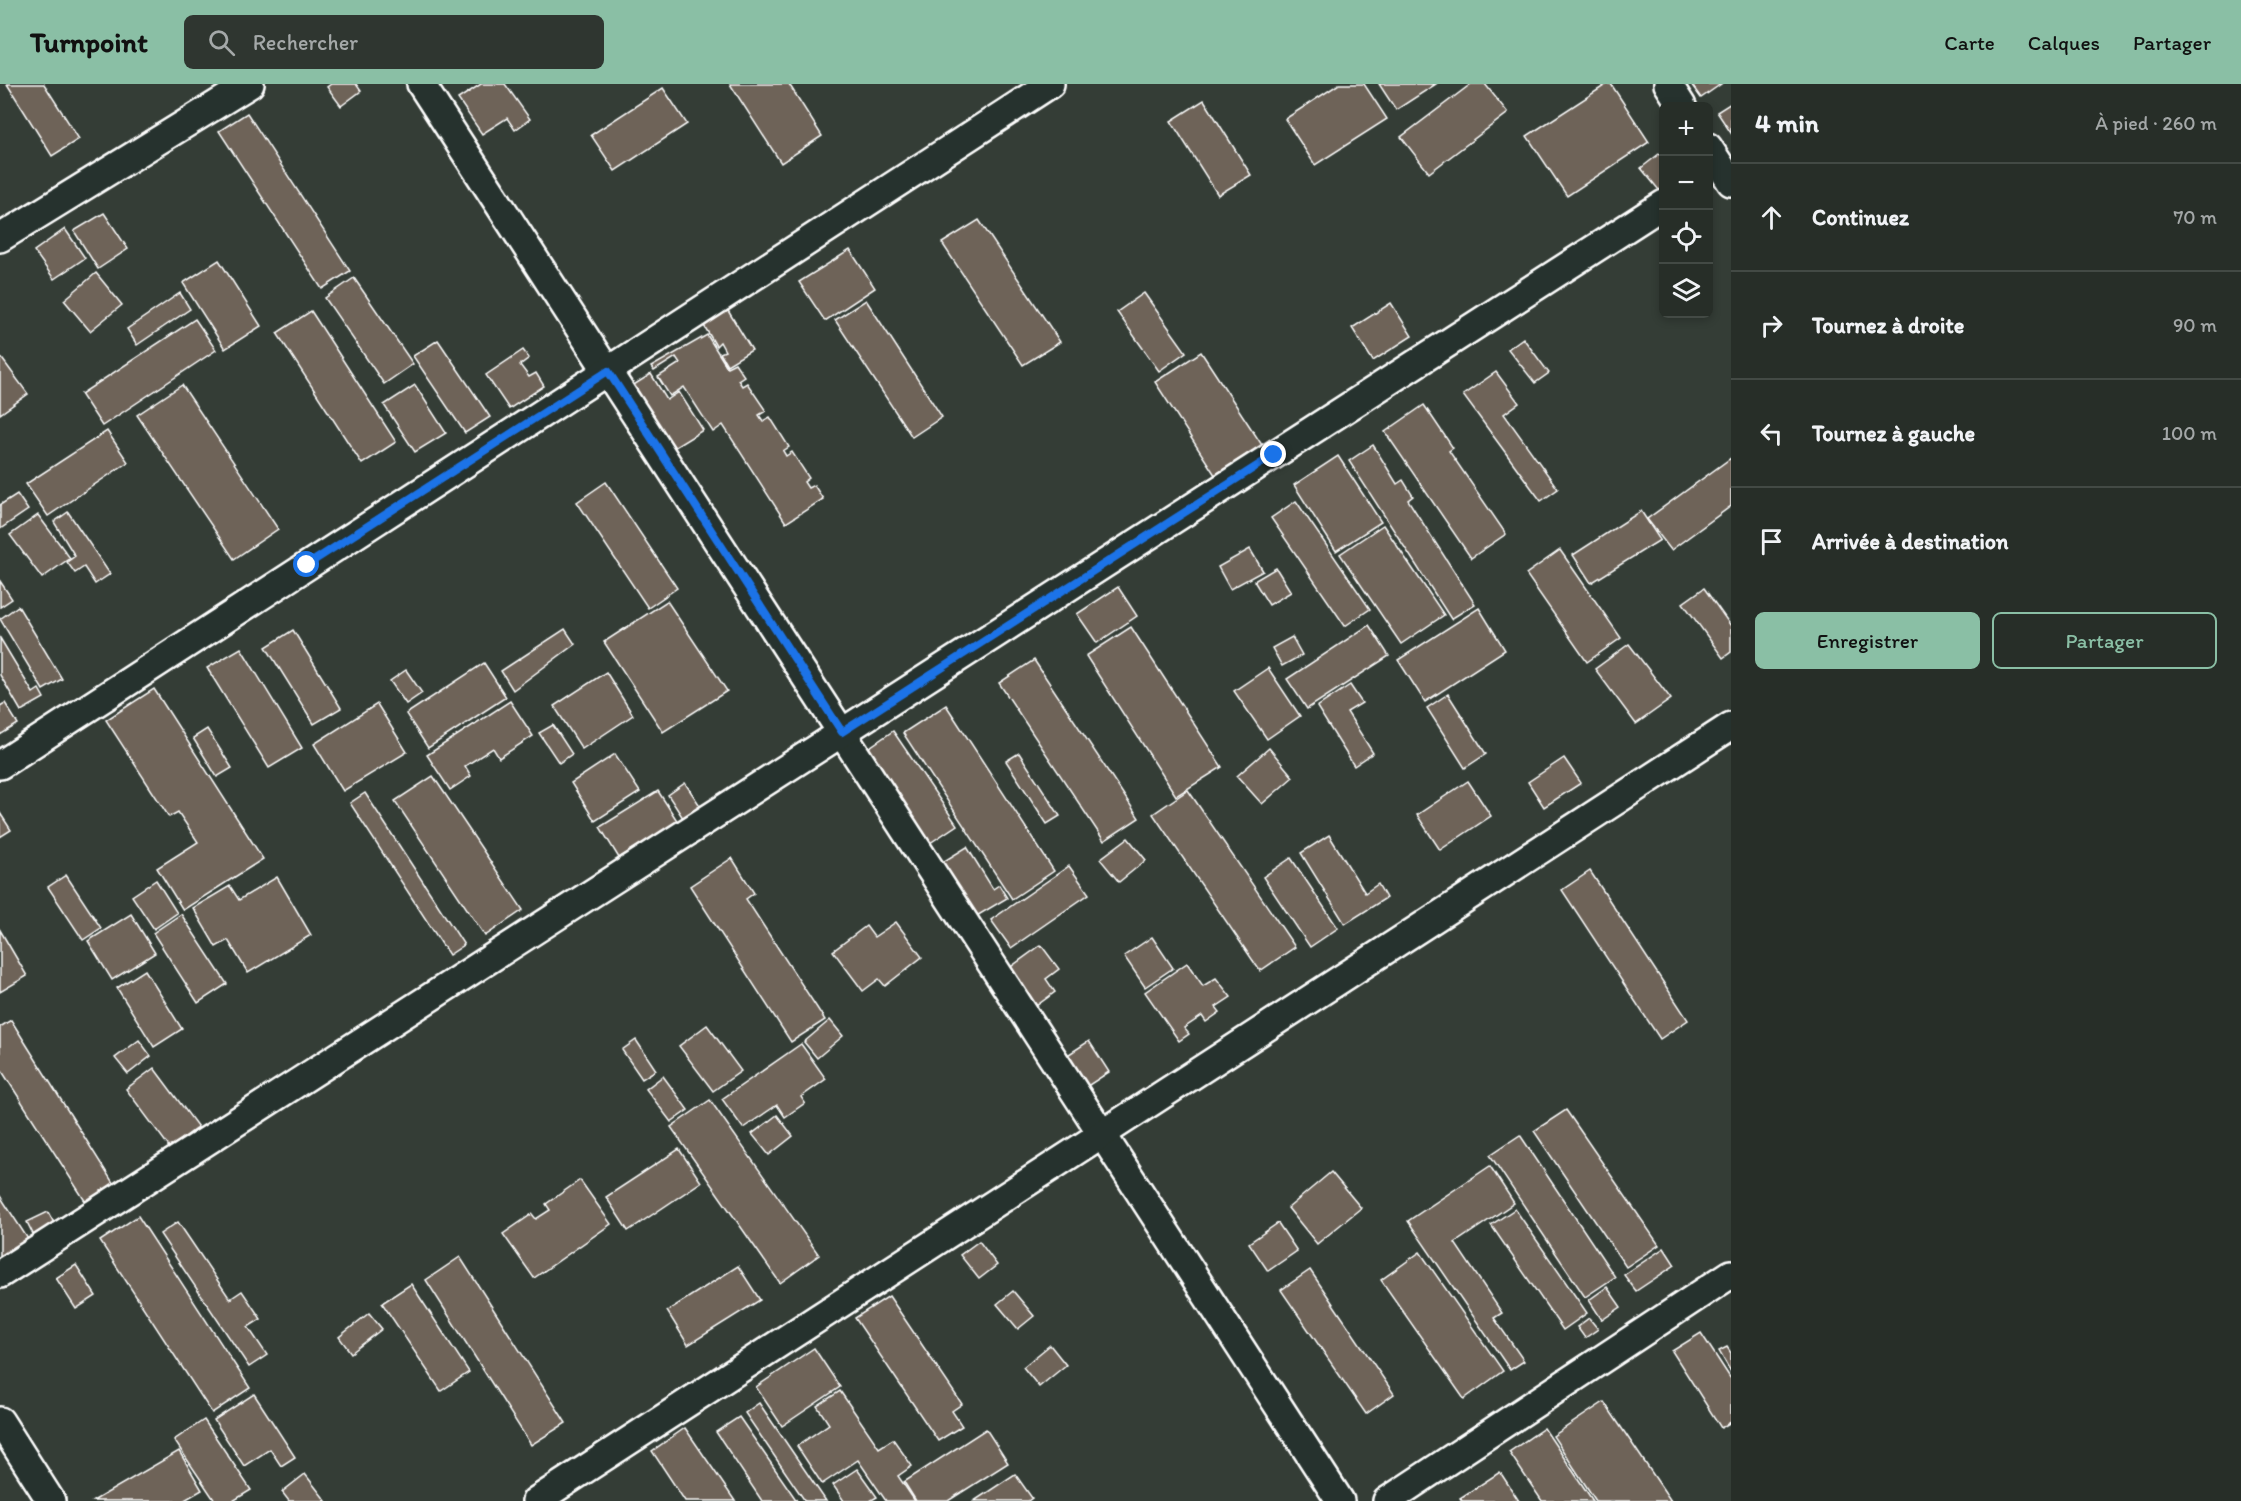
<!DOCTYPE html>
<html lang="fr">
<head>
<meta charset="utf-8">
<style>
	body { margin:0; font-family:Itim,sans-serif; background:#2f3630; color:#f1f3f6 }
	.controls { position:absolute; right:18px; top:18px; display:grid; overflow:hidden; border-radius:9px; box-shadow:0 3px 9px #0003 }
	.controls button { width:54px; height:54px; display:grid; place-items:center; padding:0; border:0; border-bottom:2px solid #434a45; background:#272e28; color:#f1f3f6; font:30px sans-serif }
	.stop { position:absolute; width:18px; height:18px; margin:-14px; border:4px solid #1a73e8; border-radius:50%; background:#fff }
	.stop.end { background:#1a73e8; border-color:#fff; box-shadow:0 2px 6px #0008 }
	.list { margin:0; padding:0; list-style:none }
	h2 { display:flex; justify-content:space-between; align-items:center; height:78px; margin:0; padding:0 24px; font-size:26px }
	h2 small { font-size:20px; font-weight:400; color:#a4a8a8 }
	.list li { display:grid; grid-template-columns:39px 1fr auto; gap:18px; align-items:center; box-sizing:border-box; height:108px; padding:0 24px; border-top:2px solid #434a45 }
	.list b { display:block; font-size:22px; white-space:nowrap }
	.list em { font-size:20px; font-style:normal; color:#a4a8a8 }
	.actions { display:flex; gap:12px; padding:18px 24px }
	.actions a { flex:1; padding:14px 0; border:2px solid #8abfa5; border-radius:9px; text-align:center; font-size:21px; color:#8abfa5 }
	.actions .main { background:#8abfa5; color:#111 }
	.icon { flex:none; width:33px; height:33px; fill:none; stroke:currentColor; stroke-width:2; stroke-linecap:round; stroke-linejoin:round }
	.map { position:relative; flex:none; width:1731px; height:1417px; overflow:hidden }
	header { display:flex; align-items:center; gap:36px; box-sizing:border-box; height:84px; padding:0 30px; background:#8abfa5; color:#111 }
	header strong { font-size:28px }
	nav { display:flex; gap:33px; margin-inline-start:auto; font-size:21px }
	.search { width:420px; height:54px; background:#2f3630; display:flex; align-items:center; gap:15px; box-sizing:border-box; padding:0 21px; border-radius:9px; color:#a4a8a8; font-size:22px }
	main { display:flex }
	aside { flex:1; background:#272e28 }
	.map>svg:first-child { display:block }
	.building { fill:#6e6358; stroke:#fff; stroke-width:1.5 }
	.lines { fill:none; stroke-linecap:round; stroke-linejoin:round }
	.street-casing { stroke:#fff; stroke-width:32 }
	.street { stroke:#26332d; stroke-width:27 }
	.route { stroke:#1a73e8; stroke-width:8 }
</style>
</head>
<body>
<header>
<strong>Turnpoint</strong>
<div class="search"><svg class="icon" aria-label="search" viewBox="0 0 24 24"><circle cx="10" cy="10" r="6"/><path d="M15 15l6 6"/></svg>Rechercher</div>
<nav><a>Carte</a><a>Calques</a><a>Partager</a></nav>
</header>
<main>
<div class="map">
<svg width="1731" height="1417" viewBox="0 0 1731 1417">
	<rect width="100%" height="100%" fill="#343d36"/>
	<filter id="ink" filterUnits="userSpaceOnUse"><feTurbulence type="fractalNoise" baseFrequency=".0167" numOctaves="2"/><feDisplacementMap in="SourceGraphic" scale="12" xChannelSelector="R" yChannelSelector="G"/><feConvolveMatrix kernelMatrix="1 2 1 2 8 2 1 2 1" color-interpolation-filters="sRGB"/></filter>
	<g filter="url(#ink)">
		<!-- building -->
		<g class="building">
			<path d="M7 0H44L79 55 52 72Z"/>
			<path d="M331 0H356L361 7 341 22 327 3Z"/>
			<path d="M481 0H505L530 35 515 46 507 34 482 50 458 15Z"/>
			<path d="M730 0H789L822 52 781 79Z"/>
			<path d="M1339 0H1364L1387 35 1315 81 1285 35Z"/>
			<path d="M1379 0H1436L1396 26Z"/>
			<path d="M1471 0H1485L1508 29 1429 89 1401 53Z"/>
			<path d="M1607 0H1611L1649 58 1567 112 1527 52Z"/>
			<path d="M1691 0H1721L1701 14Z"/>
			<path d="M663 4 687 40 615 87 591 51Z"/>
			<path d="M1204 16 1251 91 1218 111 1171 37Z"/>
			<path d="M1731 19V49L1717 28Z"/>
			<path d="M247 29 350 187 322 205 219 47Z"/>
			<path d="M1659 70 1664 76 1663 111 1641 84Z"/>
			<path d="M104 129 128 165 98 185 74 147Z"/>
			<path d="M979 136 1060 258 1023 281 942 159Z"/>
			<path d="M65 145 85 174 54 195 34 167Z"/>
			<path d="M850 166 875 204 825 237 799 198Z"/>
			<path d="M219 176 261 242 225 265 183 199Z"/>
			<path d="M96 189 122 221 90 247 64 216Z"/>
			<path d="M354 194 413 280 384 300 325 214Z"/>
			<path d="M180 209 190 225 137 261 127 245Z"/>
			<path d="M1144 209 1186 268 1159 287 1117 228Z"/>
			<path d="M866 216 942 333 912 353 835 236Z"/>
			<path d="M1391 219 1412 252 1373 277 1352 244Z"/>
			<path d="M727 225 752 266 727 281 720 269 725 267 720 258 716 262 703 240Z"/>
			<path d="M311 227 396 358 362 380 277 249Z"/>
			<path d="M195 235 216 266 102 342 81 310Z"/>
			<path d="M707 251 727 283 735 279 744 292 738 296 742 302 747 299 766 327 759 331 763 337 770 333 789 363 783 367 786 372 792 368 809 394 804 398 808 404 814 401 823 415 786 439 723 341 713 348 684 303 670 312 658 293 680 279 676 273 654 287 651 283Z"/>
			<path d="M1523 254 1549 289 1535 299 1508 265Z"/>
			<path d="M438 256 490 333 465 349 413 272Z"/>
			<path d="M523 266 529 274 520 281 529 293 536 289 544 302 509 325 486 291Z"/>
			<path d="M1201 268 1262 361 1215 391 1155 298Z"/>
			<path d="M0 272 28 310 0 330Z"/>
			<path d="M1496 288 1519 319 1504 330 1558 405 1541 417 1463 311Z"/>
			<path d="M651 290 667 316 679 308 703 346 672 365 632 302Z"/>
			<path d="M182 301 278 445 234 475 137 331Z"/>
			<path d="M415 301 446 349 415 368 384 321Z"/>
			<path d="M1424 321 1453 364 1449 367 1506 450 1471 474 1385 348Z"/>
			<path d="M107 347 128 378 48 432 26 400Z"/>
			<path d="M1373 361 1397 400 1403 396 1413 412 1408 416 1475 520 1451 535 1349 377Z"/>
			<path d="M1338 372 1381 438 1336 467 1294 401Z"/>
			<path d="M1731 374V422L1671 466 1647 435Z"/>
			<path d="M606 398 677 504 648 524 577 418Z"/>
			<path d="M17 410 28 426 0 445V421Z"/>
			<path d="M1296 417 1370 525 1345 542 1271 434Z"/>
			<path d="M1641 427 1660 456 1591 499 1573 471Z"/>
			<path d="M68 428 110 490 95 500 84 483 75 489 67 478 75 472 54 438Z"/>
			<path d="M38 431 70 474 42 494 10 451Z"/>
			<path d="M1383 441 1444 531 1401 560 1340 470Z"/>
			<path d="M1250 465 1263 487 1230 505 1218 483Z"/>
			<path d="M1560 466 1621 554 1587 578 1526 490Z"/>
			<path d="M1276 484 1291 508 1269 521 1254 497Z"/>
			<path d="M0 497 12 515 0 523Z"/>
			<path d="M1118 503 1137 532 1097 559 1077 530Z"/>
			<path d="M1704 504 1731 542V568L1723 574 1683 519Z"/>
			<path d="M667 517 727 607 663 648 604 558Z"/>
			<path d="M18 522 62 595 43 606 0 535Z"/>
			<path d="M1479 524 1505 566 1425 618 1398 576Z"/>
			<path d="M1369 541 1389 572 1307 625 1287 595Z"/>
			<path d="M1131 543 1222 683 1176 712 1086 572Z"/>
			<path d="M565 545 575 560 513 606 501 587Z"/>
			<path d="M293 546 341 624 314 640 266 563Z"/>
			<path d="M1292 553 1302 571 1282 582 1272 564Z"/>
			<path d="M0 554 33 609 39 605 44 614 21 627 0 591Z"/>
			<path d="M1629 560 1671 615 1636 640 1595 585Z"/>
			<path d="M241 564 302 664 269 684 207 584Z"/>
			<path d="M1034 576 1139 734 1104 757 999 599Z"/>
			<path d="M484 579 506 613 428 664 406 630Z"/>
			<path d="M1268 584 1300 632 1267 655 1234 607Z"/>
			<path d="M406 586 422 609 406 620 390 597Z"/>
			<path d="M606 588 633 631 582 665 554 622Z"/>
			<path d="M1350 601 1362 619 1347 628 1373 669 1354 682 1317 623Z"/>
			<path d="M154 605 263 775 183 826 157 784 198 758 178 728 169 733 106 636Z"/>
			<path d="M1448 610 1486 670 1465 684 1427 624Z"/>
			<path d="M510 617 533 652 499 674 493 664 465 682 471 692 450 706 427 671Z"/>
			<path d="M5 619 18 640 0 651V622Z"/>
			<path d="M377 620 407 668 343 707 314 660Z"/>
			<path d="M946 621 1054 787 1012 815 903 649Z"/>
			<path d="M553 641 572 670 559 679 539 649Z"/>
			<path d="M207 645 232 684 217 693 193 654Z"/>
			<path d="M893 647 957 741 927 761 864 667Z"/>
			<path d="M1269 664 1293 693 1262 720 1237 692Z"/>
			<path d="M1019 669 1060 732 1047 740 1006 677Z"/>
			<path d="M615 670 640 708 595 737 571 699Z"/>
			<path d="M1564 674 1581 699 1544 723 1528 698Z"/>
			<path d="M433 692 523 826 485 852 395 717Z"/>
			<path d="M1468 697 1491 732 1440 766 1417 731Z"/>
			<path d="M685 699 701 723 683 734 668 711Z"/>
			<path d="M1188 706 1295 863 1260 887 1153 730Z"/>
			<path d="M658 707 678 738 619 774 600 743Z"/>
			<path d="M365 709 464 861 449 871 350 719Z"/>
			<path d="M0 729 11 746 0 753Z"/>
			<path d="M1329 751 1365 809 1378 800 1386 814 1345 840 1301 769Z"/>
			<path d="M1128 754 1146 776 1119 798 1100 775Z"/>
			<path d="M967 763 993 805 999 801 1007 814 975 833 941 779Z"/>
			<path d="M732 774 754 809 746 815 825 936 791 958 690 802Z"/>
			<path d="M1291 774 1338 844 1310 863 1263 793Z"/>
			<path d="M1069 782 1089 810 1011 864 991 836Z"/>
			<path d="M1590 787 1688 936 1660 955 1562 806Z"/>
			<path d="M66 791 101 844 83 856 48 803Z"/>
			<path d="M277 793 311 851 248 889 228 856 216 863 193 824 230 802 239 816Z"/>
			<path d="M156 796 177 829 154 845 132 812Z"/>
			<path d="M131 830 155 869 112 896 88 857Z"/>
			<path d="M181 830 227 900 198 919 153 849Z"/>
			<path d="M896 838 922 873 885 902 879 895 863 907 833 867 866 842 874 853Z"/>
			<path d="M0 846 27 892 0 908Z"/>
			<path d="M1152 853 1173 884 1145 903 1124 872Z"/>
			<path d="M1041 861 1059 885 1046 895 1055 908 1036 922 1008 885Z"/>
			<path d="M1187 879 1203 902 1216 894 1231 913 1216 923 1220 928 1206 938 1202 932 1184 944 1189 950 1179 957 1145 908Z"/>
			<path d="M145 886 182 945 154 963 117 904Z"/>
			<path d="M11 936 115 1102 87 1120 0 984V943Z"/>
			<path d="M830 936 843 952 817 974 804 958Z"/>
			<path d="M707 941 741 987 713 1007 679 962Z"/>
			<path d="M139 956 151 972 128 990 115 974Z"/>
			<path d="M636 956 656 986 642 995 622 966Z"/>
			<path d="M1089 957 1109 988 1086 1003 1066 972Z"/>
			<path d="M801 960 826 995 801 1013 805 1019 785 1033 777 1021 743 1044 722 1015Z"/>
			<path d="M154 984 198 1043 170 1064 126 1005Z"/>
			<path d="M663 992 688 1026 671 1038 646 1005Z"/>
			<path d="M710 1016 819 1171 780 1199 671 1043Z"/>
			<path d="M1566 1026 1659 1161 1626 1183 1534 1047Z"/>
			<path d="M777 1031 793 1052 769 1071 752 1050Z"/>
			<path d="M1520 1051 1615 1193 1585 1213 1490 1071Z"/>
			<path d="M679 1065 701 1098 628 1147 606 1113Z"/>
			<path d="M1490 1082 1514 1119 1455 1159 1502 1229 1494 1234 1524 1277 1510 1286 1408 1137Z"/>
			<path d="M1331 1088 1361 1124 1317 1160 1288 1124Z"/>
			<path d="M580 1096 611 1140 534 1194 503 1150 532 1130 536 1135 550 1126 546 1120Z"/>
			<path d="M0 1112 28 1155 0 1174Z"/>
			<path d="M1515 1125 1587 1229 1563 1246 1491 1141Z"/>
			<path d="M48 1128 55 1141 34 1152 27 1138Z"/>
			<path d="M138 1132 250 1304 212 1329 100 1157Z"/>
			<path d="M178 1138 230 1215 242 1207 261 1235 248 1243 267 1271 249 1283 160 1150Z"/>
			<path d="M1278 1139 1297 1167 1268 1187 1249 1159Z"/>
			<path d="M979 1157 997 1181 979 1195 960 1171Z"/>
			<path d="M1664 1164 1675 1181 1636 1207 1624 1191Z"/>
			<path d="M1420 1168 1503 1287 1464 1315 1381 1196Z"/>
			<path d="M460 1173 566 1339 531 1361 426 1196Z"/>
			<path d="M76 1181 96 1212 76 1225 56 1194Z"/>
			<path d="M738 1182 760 1216 688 1261 667 1227Z"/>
			<path d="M1310 1186 1394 1310 1366 1330 1281 1206Z"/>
			<path d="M411 1200 469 1288 441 1307 382 1219Z"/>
			<path d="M1607 1203 1621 1223 1602 1236 1589 1216Z"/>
			<path d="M1013 1207 1034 1232 1018 1245 997 1220Z"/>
			<path d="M889 1212 962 1320 952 1327 962 1342 938 1357 855 1234Z"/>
			<path d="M369 1229 382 1245 351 1269 339 1253Z"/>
			<path d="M1589 1234 1598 1245 1585 1254 1577 1243Z"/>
			<path d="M1701 1249 1731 1295V1338L1721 1344 1672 1267Z"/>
			<path d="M1050 1261 1066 1281 1039 1303 1023 1283Z"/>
			<path d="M1727 1263 1731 1269V1288L1719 1267Z"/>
			<path d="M814 1264 840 1303 782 1342 756 1303Z"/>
			<path d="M840 1307 879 1364 893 1355 912 1382 898 1392 915 1417H886L858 1376 822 1400 797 1362 829 1340 817 1322Z"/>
			<path d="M254 1310 295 1373 281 1382 270 1365 244 1382 214 1336Z"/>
			<path d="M1604 1318 1671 1417H1596L1553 1352Z"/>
			<path d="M759 1319 826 1417H805L745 1329Z"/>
			<path d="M739 1333 797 1417H762L716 1348Z"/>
			<path d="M204 1336 251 1406 233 1417H215L174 1356Z"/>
			<path d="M685 1344 735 1417H685L652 1367Z"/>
			<path d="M1544 1344 1593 1417H1542L1509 1368Z"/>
			<path d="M986 1345 1008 1379 948 1417H916L904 1398Z"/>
			<path d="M179 1367 202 1406 183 1417H93Z"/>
			<path d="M857 1385 877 1413 870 1417H844L833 1401Z"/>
			<path d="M1500 1388 1519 1417H1462L1460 1414Z"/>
			<path d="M305 1390 326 1417H289L282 1408Z"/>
			<path d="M1015 1390 1032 1414 1028 1417H974Z"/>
		</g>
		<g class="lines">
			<defs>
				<g id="street">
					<path d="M421 0 1340 1417"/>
					<path d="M1668 0 1682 22"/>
					<path d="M1708 63 1731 98"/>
					<path d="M0 154 250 0"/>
					<path d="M0 681 1050 0"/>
					<path d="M0 1190 1664 120"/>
					<path d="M0 1337 51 1417"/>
					<path d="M536 1417 1731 642"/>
					<path d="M1387 1417 1731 1190"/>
				</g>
			</defs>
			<!-- street casing -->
			<use href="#street" class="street-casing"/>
			<!-- street -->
			<use href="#street" class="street"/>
		</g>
	</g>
	<g class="lines" filter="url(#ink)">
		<!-- route -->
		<path class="route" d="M307 481 608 287 842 648 1274 371"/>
	</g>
</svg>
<div class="controls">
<button>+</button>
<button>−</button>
<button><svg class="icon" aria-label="locate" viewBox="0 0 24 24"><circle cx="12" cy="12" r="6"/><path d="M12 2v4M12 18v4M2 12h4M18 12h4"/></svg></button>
<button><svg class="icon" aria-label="layers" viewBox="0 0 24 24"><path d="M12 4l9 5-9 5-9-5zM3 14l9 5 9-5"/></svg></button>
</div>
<div class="stop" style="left:307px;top:481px"></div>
<div class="stop end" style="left:1274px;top:371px"></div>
</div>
<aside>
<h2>4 min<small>À pied · 260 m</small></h2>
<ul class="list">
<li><svg class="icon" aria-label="ahead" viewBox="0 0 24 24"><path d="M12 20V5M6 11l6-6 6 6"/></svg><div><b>Continuez</b></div><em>70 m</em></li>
<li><svg class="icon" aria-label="right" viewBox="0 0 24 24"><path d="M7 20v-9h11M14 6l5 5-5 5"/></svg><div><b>Tournez à droite</b></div><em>90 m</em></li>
<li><svg class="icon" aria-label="left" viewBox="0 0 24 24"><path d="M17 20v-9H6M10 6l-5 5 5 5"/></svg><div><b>Tournez à gauche</b></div><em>100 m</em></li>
<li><svg class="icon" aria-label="arrive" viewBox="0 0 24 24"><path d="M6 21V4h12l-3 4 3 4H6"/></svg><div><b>Arrivée à destination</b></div></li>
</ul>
<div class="actions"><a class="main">Enregistrer</a><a>Partager</a></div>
</aside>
</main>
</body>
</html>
